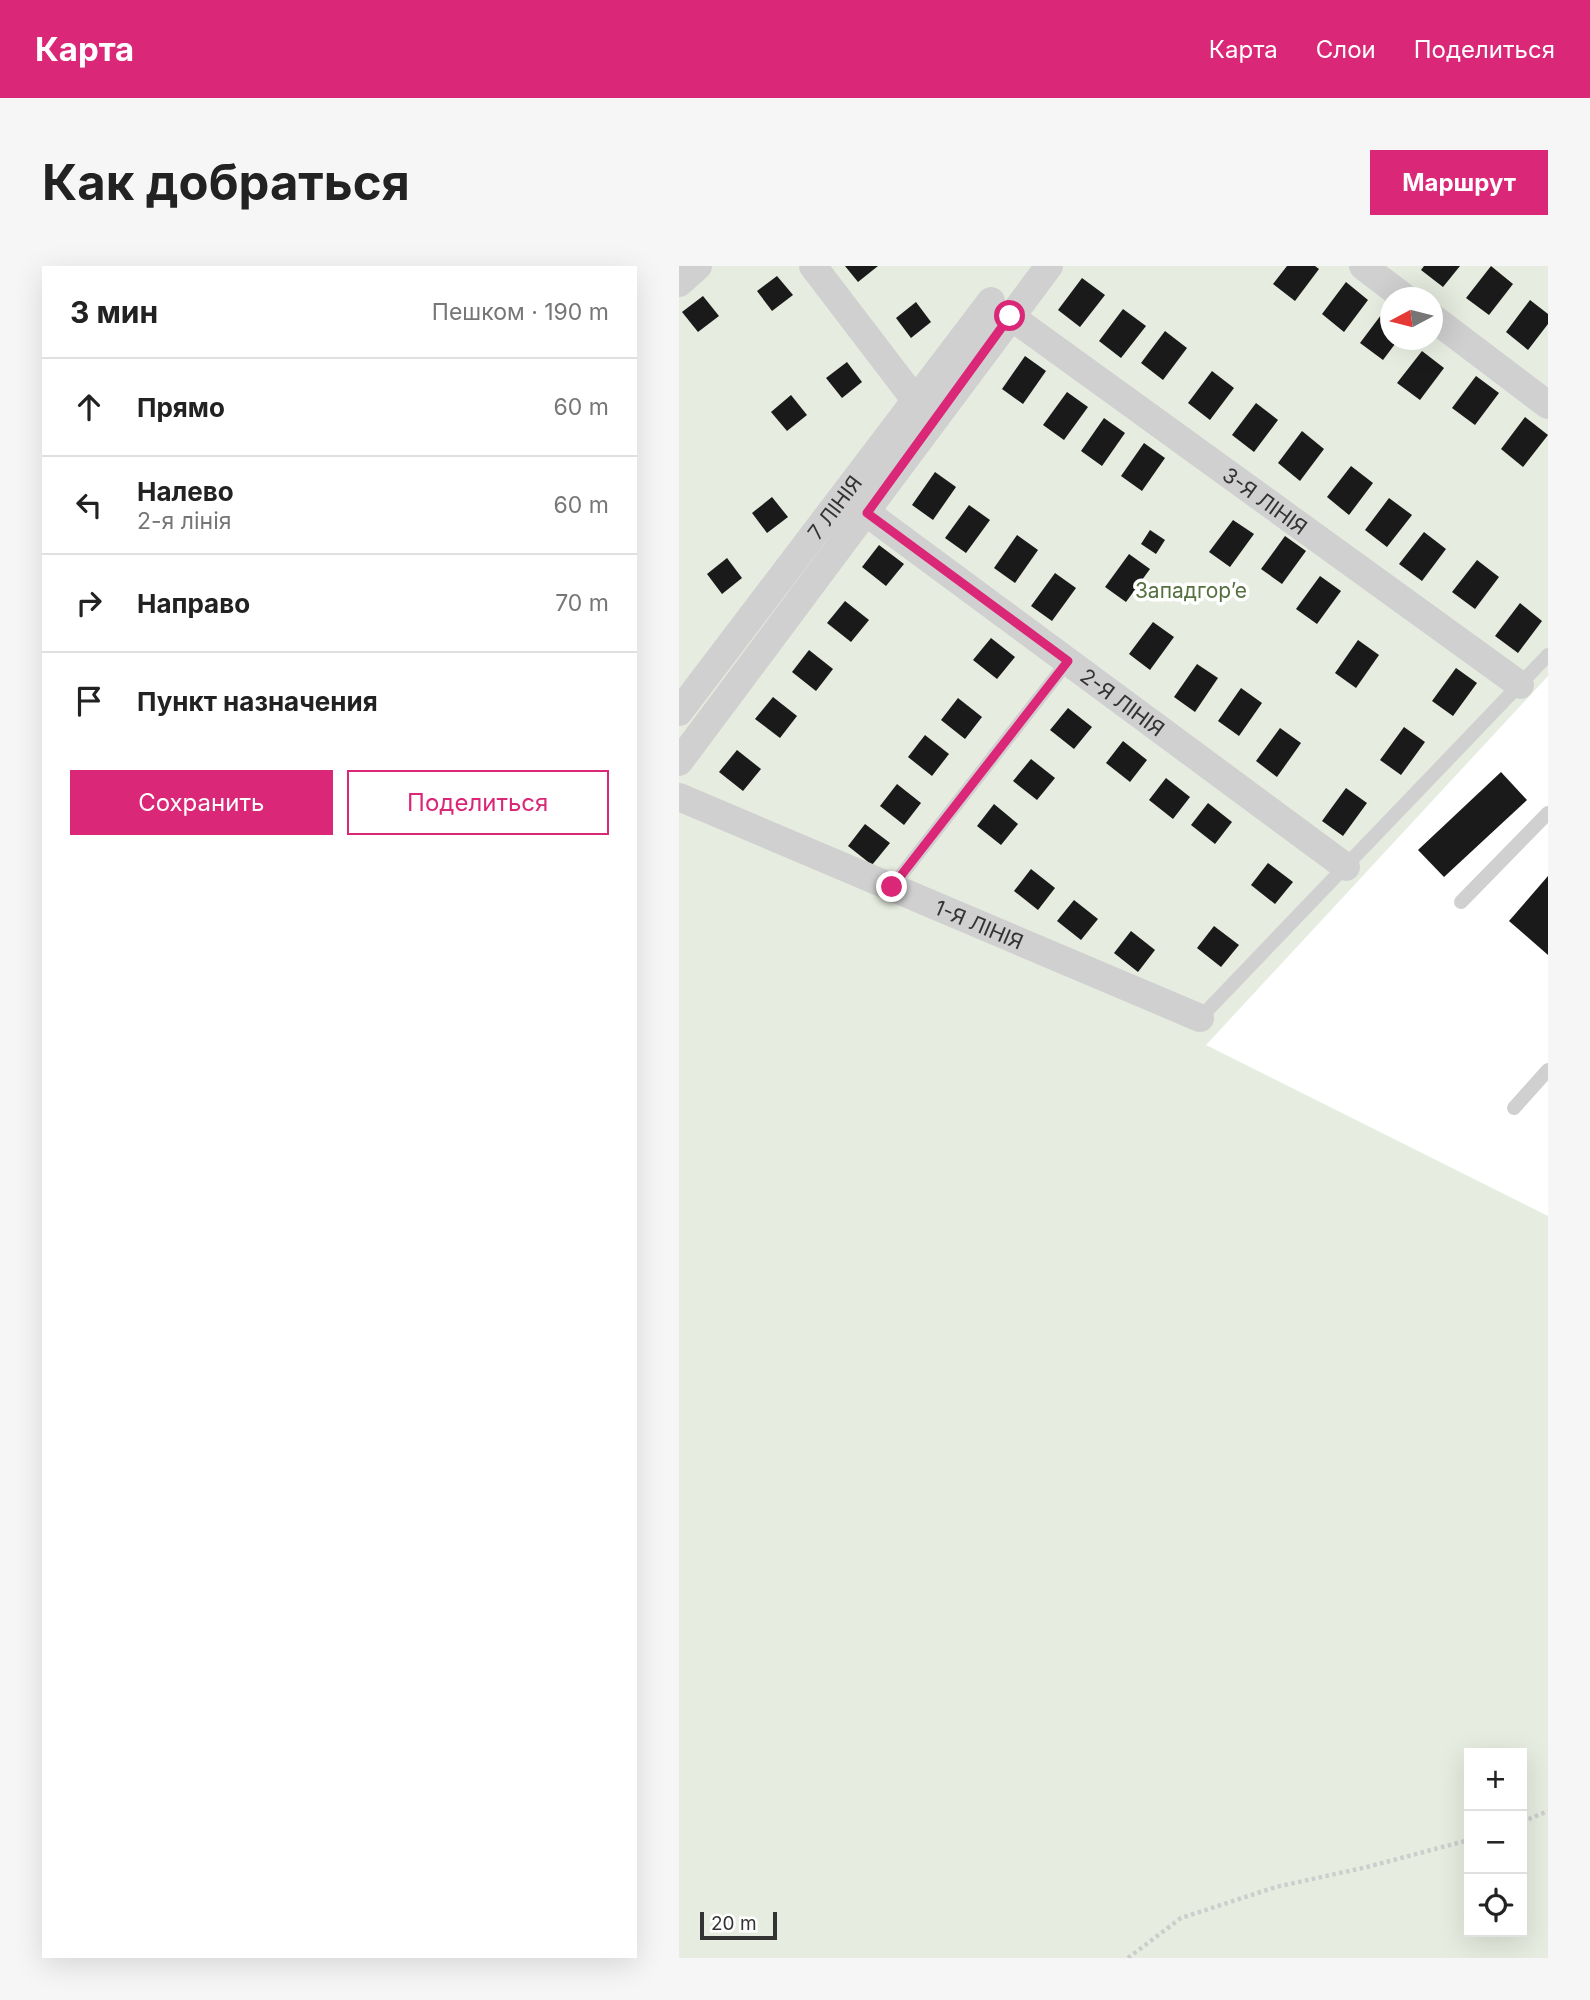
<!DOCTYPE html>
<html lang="ru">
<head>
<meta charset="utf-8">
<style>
	body { margin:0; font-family:Inter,sans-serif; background:#f6f6f6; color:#222 }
	.controls { position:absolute; right:21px; bottom:21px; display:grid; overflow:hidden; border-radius:0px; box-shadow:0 7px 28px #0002 }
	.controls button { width:63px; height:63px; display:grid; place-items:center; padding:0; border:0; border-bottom:2px solid #e0e0e0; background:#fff; color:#222; font:35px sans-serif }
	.compass { position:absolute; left:701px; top:21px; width:63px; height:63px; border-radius:50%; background:#fff; box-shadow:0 7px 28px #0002; rotate:263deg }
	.scale { position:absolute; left:21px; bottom:18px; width:77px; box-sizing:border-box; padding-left:7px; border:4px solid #333; border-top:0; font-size:19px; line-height:24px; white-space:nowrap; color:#333; -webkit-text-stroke:5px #fff; paint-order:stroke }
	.stop { position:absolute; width:21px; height:21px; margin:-16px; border:5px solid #db2777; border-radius:50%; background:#fff }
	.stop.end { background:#db2777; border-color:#fff; box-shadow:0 2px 7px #0008 }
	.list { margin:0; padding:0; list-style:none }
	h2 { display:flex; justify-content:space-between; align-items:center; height:91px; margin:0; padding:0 28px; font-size:30px }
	h2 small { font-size:23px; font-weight:400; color:#767676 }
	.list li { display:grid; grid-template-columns:46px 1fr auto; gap:21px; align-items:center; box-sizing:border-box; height:98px; padding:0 28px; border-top:2px solid #e0e0e0 }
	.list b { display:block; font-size:26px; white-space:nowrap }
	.list p { margin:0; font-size:23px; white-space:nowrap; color:#767676 }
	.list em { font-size:23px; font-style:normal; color:#767676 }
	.actions { display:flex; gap:14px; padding:21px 28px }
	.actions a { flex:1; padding:16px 0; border:2px solid #db2777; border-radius:0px; text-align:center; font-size:24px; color:#db2777 }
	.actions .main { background:#db2777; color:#fff }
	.icon { flex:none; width:38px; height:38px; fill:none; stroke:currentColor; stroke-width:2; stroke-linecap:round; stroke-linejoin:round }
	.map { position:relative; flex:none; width:869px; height:1692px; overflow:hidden; border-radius:0px }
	header { display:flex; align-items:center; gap:42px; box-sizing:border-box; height:98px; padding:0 35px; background:#db2777; color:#fff }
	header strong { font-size:33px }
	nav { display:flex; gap:38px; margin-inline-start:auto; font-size:24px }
	.intro { display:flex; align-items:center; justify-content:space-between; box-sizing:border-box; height:168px; padding:0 42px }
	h1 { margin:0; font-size:49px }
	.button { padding:18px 32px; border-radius:0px; background:#db2777; color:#fff; font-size:24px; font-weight:700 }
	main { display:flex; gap:42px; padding:0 42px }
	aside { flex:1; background:#fff; border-radius:0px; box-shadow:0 7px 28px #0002 }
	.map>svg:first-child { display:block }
	.green { fill:#e6ecdf; fill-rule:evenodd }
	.building { fill:#1a1a1a }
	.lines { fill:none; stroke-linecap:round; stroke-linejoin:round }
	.path { stroke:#cdcdcd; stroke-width:4.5; stroke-dasharray:3.5 3.5; stroke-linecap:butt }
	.lane { stroke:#d0d0d0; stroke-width:14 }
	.street { stroke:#d0d0d0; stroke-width:28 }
	.route { stroke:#db2777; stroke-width:9 }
	.labels { text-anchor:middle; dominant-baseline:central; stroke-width:7; stroke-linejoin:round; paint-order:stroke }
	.street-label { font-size:21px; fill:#333; stroke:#fff }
	.park-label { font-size:21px; fill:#56703f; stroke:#fff }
</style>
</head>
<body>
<header>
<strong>Карта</strong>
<nav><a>Карта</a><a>Слои</a><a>Поделиться</a></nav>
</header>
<div class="intro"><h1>Как добраться</h1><a class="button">Маршрут</a></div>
<main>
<aside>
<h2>3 мин<small>Пешком · 190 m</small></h2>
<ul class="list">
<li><svg class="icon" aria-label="ahead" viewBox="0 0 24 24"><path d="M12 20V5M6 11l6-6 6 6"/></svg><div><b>Прямо</b></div><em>60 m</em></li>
<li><svg class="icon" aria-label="left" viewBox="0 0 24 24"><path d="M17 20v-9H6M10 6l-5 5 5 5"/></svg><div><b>Налево</b><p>2-я лінія</p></div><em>60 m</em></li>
<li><svg class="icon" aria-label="right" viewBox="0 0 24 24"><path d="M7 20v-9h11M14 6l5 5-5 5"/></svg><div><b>Направо</b></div><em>70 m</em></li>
<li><svg class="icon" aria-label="arrive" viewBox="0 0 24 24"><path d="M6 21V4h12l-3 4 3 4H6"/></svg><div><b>Пункт назначения</b></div></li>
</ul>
<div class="actions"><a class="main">Сохранить</a><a>Поделиться</a></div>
</aside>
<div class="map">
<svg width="869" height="1692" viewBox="0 0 869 1692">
	<rect width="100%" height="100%" fill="#fff"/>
	<!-- green -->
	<path class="green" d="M0 0H869V410L527 779 869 950V1692H0ZM712 32H754V74H712ZM790 1487H843V1666H790Z"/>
	<!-- building -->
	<g class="building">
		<path d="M166 0H199L179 16Z"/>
		<path d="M608 0H636L640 3 616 35 594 18Z"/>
		<path d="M745 0H781L764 21 742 4Z"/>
		<path d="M812 0 834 18 810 49 787 32Z"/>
		<path d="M98 10 114 29 93 45 78 25Z"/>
		<path d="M403 12 426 29 401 61 379 44Z"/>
		<path d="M667 16 689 34 665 66 643 48Z"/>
		<path d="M24 30 40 50 19 66 3 46Z"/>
		<path d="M851 34 869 48V58L849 84 827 66Z"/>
		<path d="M237 36 252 56 232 72 217 52Z"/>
		<path d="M444 43 467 60 442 92 420 75Z"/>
		<path d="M705 45 712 50V74H719L704 94 681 77Z"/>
		<path d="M486 65 508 82 484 114 462 97Z"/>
		<path d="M743 85 765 102 741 134 718 117Z"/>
		<path d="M346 90 367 105 344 138 323 123Z"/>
		<path d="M168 96 183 116 163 132 147 112Z"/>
		<path d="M533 105 555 122 531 154 509 137Z"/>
		<path d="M797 110 820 127 796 159 773 142Z"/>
		<path d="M388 126 409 141 385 174 364 159Z"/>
		<path d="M112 129 128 149 108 165 92 146Z"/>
		<path d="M577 137 599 154 575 186 553 169Z"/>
		<path d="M846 151 869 169 844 201 822 183Z"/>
		<path d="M425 152 446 167 423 200 402 185Z"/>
		<path d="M623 165 645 183 621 215 599 197Z"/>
		<path d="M465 177 486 192 463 225 442 210Z"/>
		<path d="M672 200 694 217 670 249 648 231Z"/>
		<path d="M256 206 277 221 254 254 233 239Z"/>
		<path d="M93 231 109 251 88 267 73 247Z"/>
		<path d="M710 232 733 249 708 281 686 264Z"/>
		<path d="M290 239 311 254 287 287 266 272Z"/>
		<path d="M554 254 575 268 551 301 530 286Z"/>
		<path d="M471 264 486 274 477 288 462 278Z"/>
		<path d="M745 266 767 283 743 315 720 298Z"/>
		<path d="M338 269 359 284 336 317 315 302Z"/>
		<path d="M606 270 627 285 603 318 582 303Z"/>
		<path d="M200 279 225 298 207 320 183 301Z"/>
		<path d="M450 288 471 303 447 336 426 321Z"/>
		<path d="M48 292 63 312 43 328 28 308Z"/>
		<path d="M798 294 820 311 796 343 773 326Z"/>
		<path d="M376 307 397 322 373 355 352 340Z"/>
		<path d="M641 310 662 325 638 358 617 343Z"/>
		<path d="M166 335 190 354 172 376 148 357Z"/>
		<path d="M841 337 863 355 839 387 816 370Z"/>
		<path d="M474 356 495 371 471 404 450 388Z"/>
		<path d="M312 372 336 391 318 413 294 394Z"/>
		<path d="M679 374 700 389 677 422 656 407Z"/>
		<path d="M130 384 154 403 137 425 113 406Z"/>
		<path d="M518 398 539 412 516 446 495 431Z"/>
		<path d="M777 402 798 417 774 450 753 435Z"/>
		<path d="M562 422 583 437 560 470 539 455Z"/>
		<path d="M94 431 118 450 101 472 76 453Z"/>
		<path d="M279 432 303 451 286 473 262 454Z"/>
		<path d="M389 442 413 461 395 483 371 464Z"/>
		<path d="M725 461 746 476 722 509 701 494Z"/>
		<path d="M601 462 622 477 598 511 577 495Z"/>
		<path d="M246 469 270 488 253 510 229 491Z"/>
		<path d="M444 475 468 494 451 516 427 497Z"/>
		<path d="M58 484 82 503 64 525 40 506Z"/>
		<path d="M352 493 376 512 358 534 334 515Z"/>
		<path d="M822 506 848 534 765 611 739 584Z"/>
		<path d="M487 512 511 531 494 553 470 534Z"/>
		<path d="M218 518 242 537 225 559 201 540Z"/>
		<path d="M667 522 688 537 664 570 643 555Z"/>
		<path d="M529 537 553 556 536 578 512 559Z"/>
		<path d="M315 538 339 558 322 579 298 560Z"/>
		<path d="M186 558 211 577 193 599 169 580Z"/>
		<path d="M589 597 614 616 596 638 572 619Z"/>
		<path d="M352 603 376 622 359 644 335 625Z"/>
		<path d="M869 610V689L830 655Z"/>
		<path d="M395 634 419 653 402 674 378 655Z"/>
		<path d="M535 660 560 679 542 701 518 682Z"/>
		<path d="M452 665 476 684 459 706 435 687Z"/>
	</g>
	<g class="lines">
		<!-- path -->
		<g class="path">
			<path d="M843 1556 869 1545"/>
			<path d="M449 1692 502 1652 597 1621 688 1601 790 1574"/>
		</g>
		<!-- lane -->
		<g class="lane">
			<path d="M213 621 389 395"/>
			<path d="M782 636 869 547"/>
			<path d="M521 752 869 389"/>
			<path d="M835 842 869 804"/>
		</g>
		<!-- street -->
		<g class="street">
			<path d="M134 0 237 135"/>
			<path d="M684 0 726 32"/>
			<path d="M0 17 19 0"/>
			<path id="s1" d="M331 50 841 419"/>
			<path d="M754 52 869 139"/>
			<path id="s2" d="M188 247 667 601"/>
			<path id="s3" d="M0 446 312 35"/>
			<path d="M0 496 370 0"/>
			<path id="s4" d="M0 531 521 752"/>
		</g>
	</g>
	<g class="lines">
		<!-- route -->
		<path class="route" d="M213 621 389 395 188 247 331 50"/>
	</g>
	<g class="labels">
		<!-- street labels -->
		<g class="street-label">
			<text stroke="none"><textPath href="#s1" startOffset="315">3-Я ЛІНІЯ</textPath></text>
			<text stroke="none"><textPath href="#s3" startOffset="257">7 ЛІНІЯ</textPath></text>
			<text stroke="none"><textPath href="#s2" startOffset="318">2-Я ЛІНІЯ</textPath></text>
			<text stroke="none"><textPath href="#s4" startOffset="326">1-Я ЛІНІЯ</textPath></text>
		</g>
		<!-- park labels -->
		<g class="park-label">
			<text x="512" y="324">Западгорʼе</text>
		</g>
	</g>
</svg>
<div class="controls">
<button>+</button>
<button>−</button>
<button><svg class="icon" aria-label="locate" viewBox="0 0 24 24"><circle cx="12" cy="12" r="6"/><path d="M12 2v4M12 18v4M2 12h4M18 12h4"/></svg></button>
</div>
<svg class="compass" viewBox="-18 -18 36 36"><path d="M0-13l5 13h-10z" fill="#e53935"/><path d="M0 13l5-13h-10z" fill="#767676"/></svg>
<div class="scale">20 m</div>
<div class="stop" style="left:331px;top:50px"></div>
<div class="stop end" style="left:213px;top:621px"></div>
</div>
</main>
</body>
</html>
